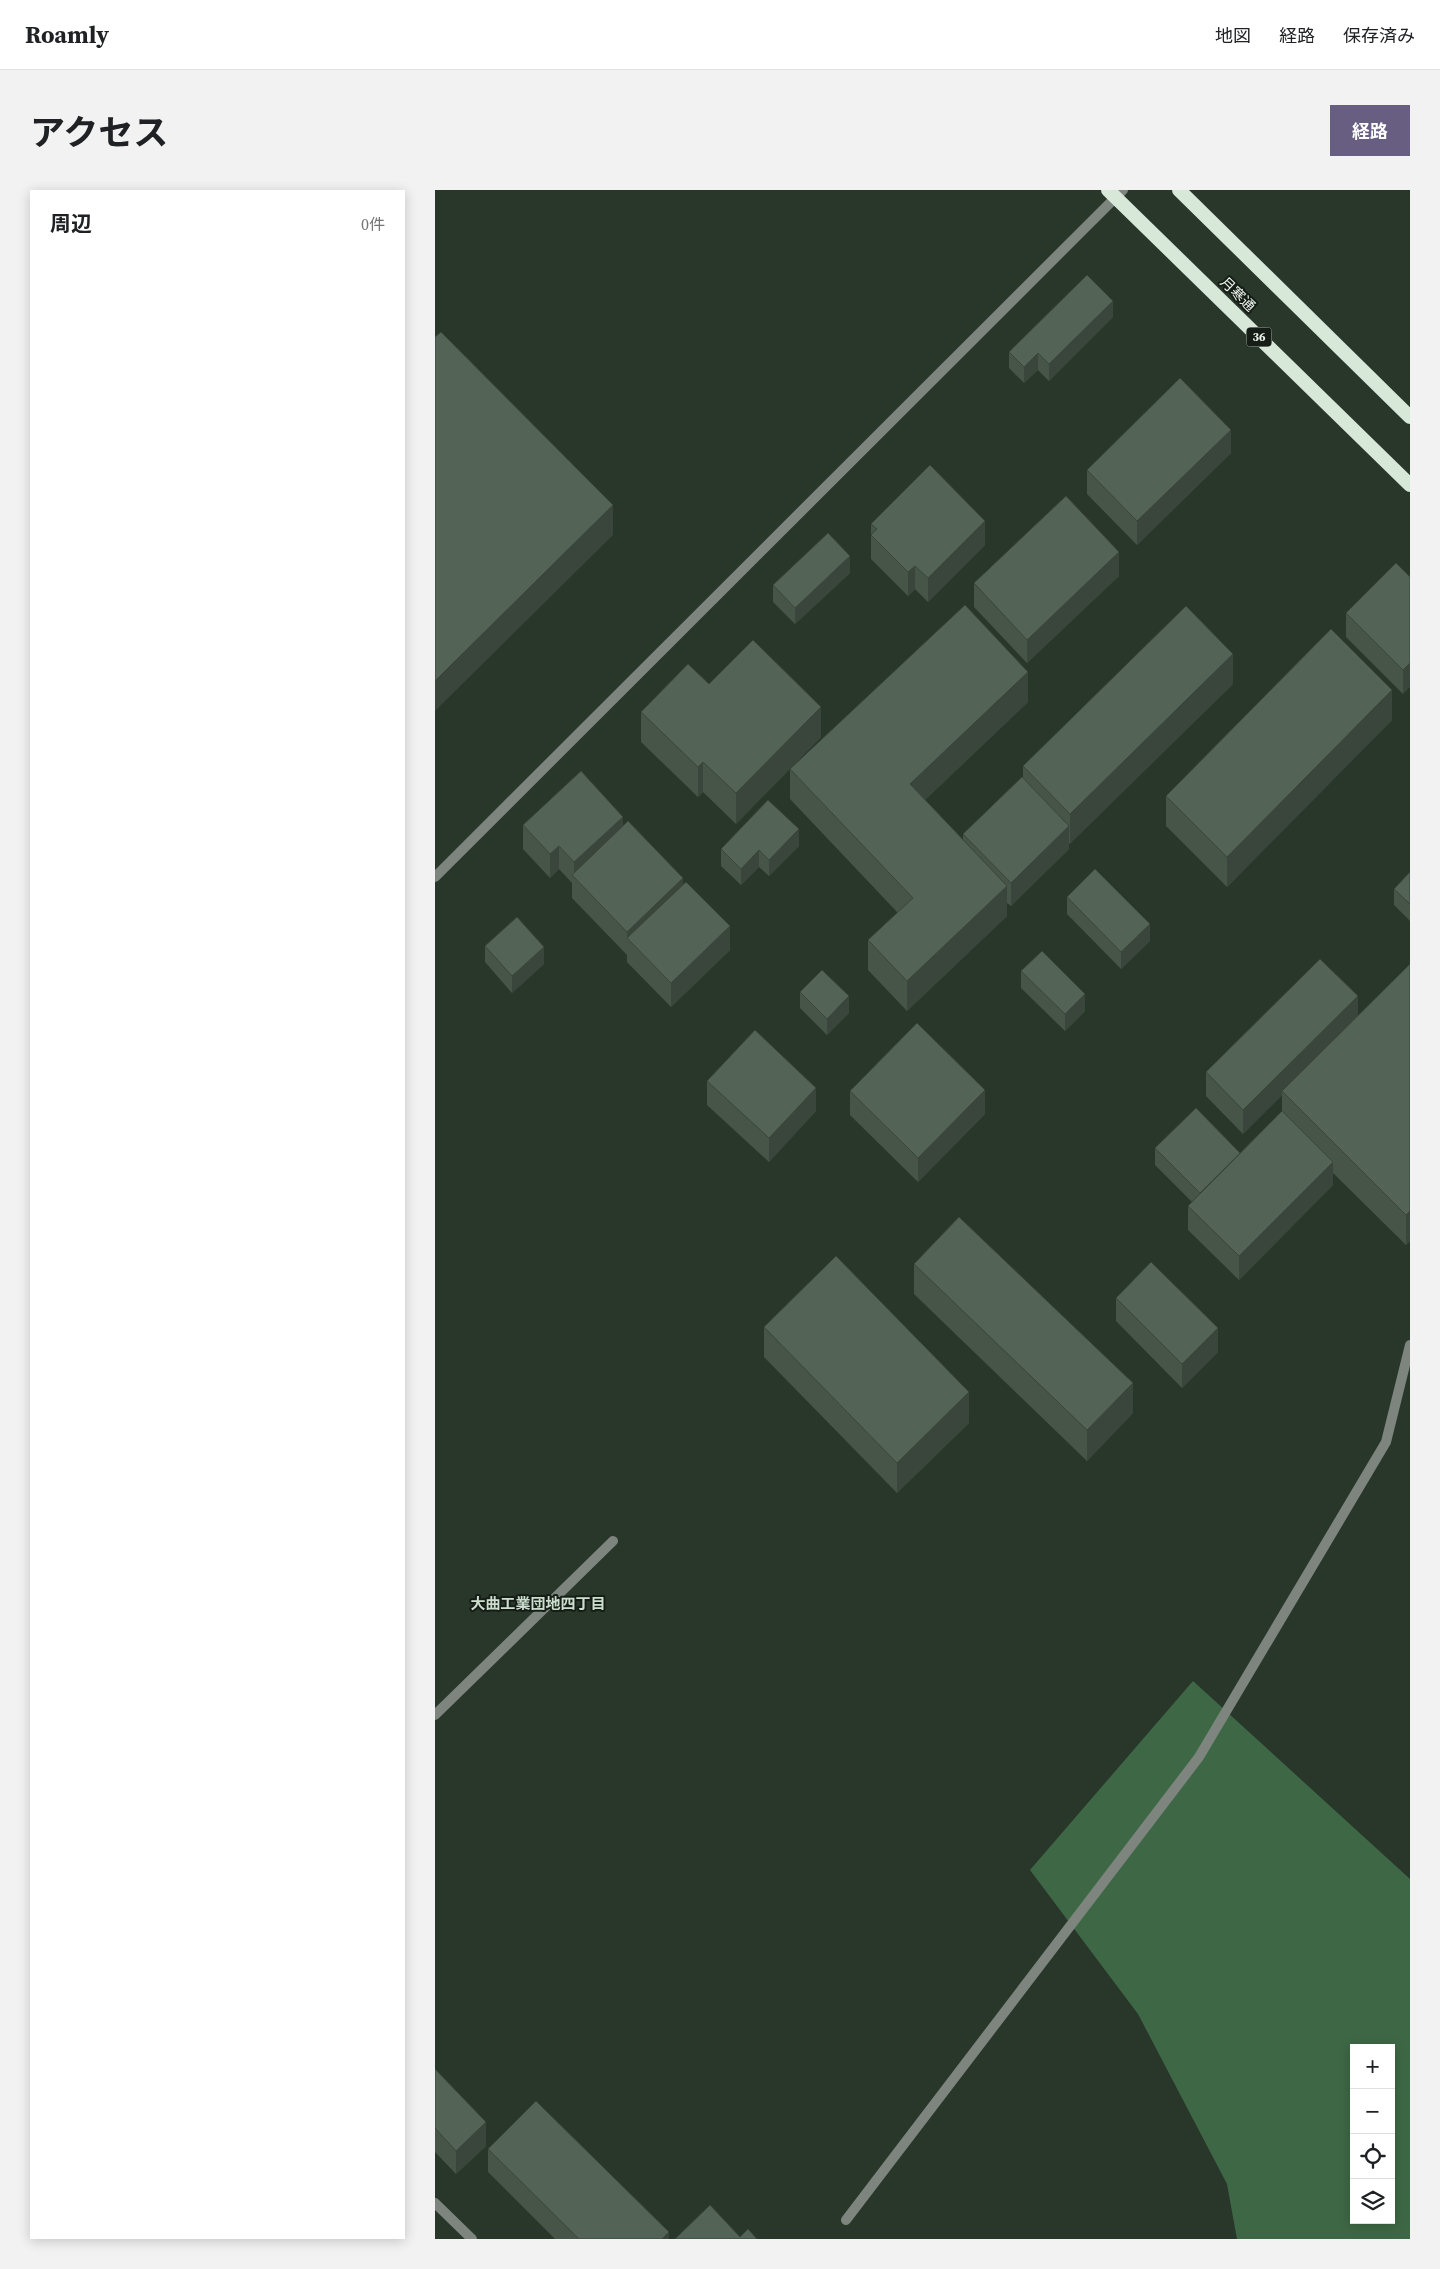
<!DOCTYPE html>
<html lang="ja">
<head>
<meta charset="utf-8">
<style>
	body { margin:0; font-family:"Source Serif 4","Noto Sans JP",serif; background:#f2f2f2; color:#202124 }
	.controls { position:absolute; right:15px; bottom:15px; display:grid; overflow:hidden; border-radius:0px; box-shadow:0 2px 12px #0003 }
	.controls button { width:45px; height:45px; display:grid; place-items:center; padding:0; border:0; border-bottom:1px solid #e0e0e0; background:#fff; color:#202124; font:25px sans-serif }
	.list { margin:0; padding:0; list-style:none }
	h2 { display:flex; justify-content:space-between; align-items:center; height:65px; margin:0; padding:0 20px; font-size:21px }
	h2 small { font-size:16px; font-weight:400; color:#757577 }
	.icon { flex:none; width:28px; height:28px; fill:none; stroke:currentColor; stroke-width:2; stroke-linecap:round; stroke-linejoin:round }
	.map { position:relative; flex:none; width:975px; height:2049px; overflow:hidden; border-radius:0px }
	header { display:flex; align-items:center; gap:30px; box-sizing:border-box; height:70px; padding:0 25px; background:#fff; border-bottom:1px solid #e0e0e0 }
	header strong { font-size:24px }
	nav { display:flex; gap:28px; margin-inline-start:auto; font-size:18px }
	.intro { display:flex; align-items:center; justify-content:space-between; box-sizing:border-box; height:120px; padding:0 30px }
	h1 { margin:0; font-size:35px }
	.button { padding:12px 22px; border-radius:0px; background:#685e82; color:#fff; font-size:18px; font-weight:700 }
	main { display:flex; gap:30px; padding:0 30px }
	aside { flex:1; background:#fff; border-radius:0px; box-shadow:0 2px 12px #0003 }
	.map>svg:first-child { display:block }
	.green { fill:#3e6845; fill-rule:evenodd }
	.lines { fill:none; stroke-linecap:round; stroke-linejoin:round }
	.service { stroke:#7e857f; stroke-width:10 }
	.minor { stroke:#7e857f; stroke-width:10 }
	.trunk { stroke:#d7e8d9; stroke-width:14 }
	.wall { fill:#475549 }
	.shaded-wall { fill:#3a453c }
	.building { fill:#536355; stroke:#3a453c }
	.labels { text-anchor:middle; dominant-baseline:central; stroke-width:4; stroke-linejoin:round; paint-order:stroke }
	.shield { fill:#161d17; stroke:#adb6ae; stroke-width:1 }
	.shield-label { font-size:12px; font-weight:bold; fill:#eef7ef }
	.street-label { font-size:14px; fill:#eef7ef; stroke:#161d17 }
	.neighbourhood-label { font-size:15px; font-weight:bold; fill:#ccdece; stroke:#161d17 }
</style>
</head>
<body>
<header>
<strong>Roamly</strong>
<nav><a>地図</a><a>経路</a><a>保存済み</a></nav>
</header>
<div class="intro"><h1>アクセス</h1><a class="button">経路</a></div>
<main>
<aside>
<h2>周辺<small>0件</small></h2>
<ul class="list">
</ul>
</aside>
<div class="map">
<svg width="975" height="2049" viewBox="0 0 975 2049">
	<rect width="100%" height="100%" fill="#29372b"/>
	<!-- green -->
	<path class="green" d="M758 1491 975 1689V2049H802L792 1994 703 1824 595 1680ZM919 1858H956V2030H919Z"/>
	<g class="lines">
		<!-- service -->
		<path class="service" d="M0 1525 178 1351"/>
		<!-- minor -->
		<g class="minor">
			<path d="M0 687 688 0"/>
			<path d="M0 2013 37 2049"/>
			<path d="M411 2030 764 1567 951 1252 975 1155"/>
		</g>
		<!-- trunk -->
		<g class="trunk">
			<path d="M673 0 975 295"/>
			<path d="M744 0 975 227"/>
		</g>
	</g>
	<!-- wall -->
	<g class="wall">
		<path d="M678 127 614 191 603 180 589 193 574 178V162Z"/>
		<path d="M796 263 702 355 652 304V280Z"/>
		<path d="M436 334 550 355 493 412 480 399 473 406 436 369Z"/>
		<path d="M415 383 360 434 338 412V395Z"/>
		<path d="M684 386 592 473 539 417V393Z"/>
		<path d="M975 387 968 504 911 447V423Z"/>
		<path d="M274 494 386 547 301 634 268 602 263 607 206 552V522Z"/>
		<path d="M798 494 634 654V659L576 716 572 713V726L472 821 433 780V750L463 723 355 609V579L593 512 490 610 528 650V644L588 588V576Z"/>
		<path d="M957 530 792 697 731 636V606Z"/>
		<path d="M88 635H188L248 694 295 760 236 817 192 772V765L137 708V693L124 679 115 688 88 659Z"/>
		<path d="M364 656 334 686 324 677 306 695 286 676V659Z"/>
		<path d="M975 682V731L959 715V699Z"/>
		<path d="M632 707 715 751 686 779 632 724Z"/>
		<path d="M50 756 109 774 77 803 50 772Z"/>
		<path d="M975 774V1051L971 1055 898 983V995L804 1090 753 1040V1016L757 1012 720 975V958L805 964 847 922V905L808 944 771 906V882L923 826Z"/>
		<path d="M586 781 650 821 630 841 586 798Z"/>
		<path d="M365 802 414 823 392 845 365 818Z"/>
		<path d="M272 891 381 921 334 972 272 915Z"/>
		<path d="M415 901 550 924 483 992 415 925Z"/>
		<path d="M479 1074 698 1223 652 1271 479 1104Z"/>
		<path d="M681 1108 783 1162 747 1198 681 1131Z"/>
		<path d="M329 1137 534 1233 462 1303 329 1167Z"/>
		<path d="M0 1879 51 1956 21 1984 0 1962Z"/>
		<path d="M53 1959 234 2049H120L53 1982Z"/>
	</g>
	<!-- shaded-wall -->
	<g class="shaded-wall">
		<path d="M678 111V127L614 191V174Z"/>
		<path d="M603 163V180L589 193V177Z"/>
		<path d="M796 240V263L702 355V331Z"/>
		<path d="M178 315V345L0 521V491Z"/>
		<path d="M550 331V355L493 412V388Z"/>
		<path d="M684 362V386L592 473V450Z"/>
		<path d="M415 366V383L360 434V418Z"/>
		<path d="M480 376V399L473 406V382Z"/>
		<path d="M798 464V494L635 654V624Z"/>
		<path d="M975 473V497L968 504V480Z"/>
		<path d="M593 482V512L475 624V594Z"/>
		<path d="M957 500V530L792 697V667Z"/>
		<path d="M386 517V547L301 634V603Z"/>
		<path d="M268 572V602L263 607V577Z"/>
		<path d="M188 627V650L139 687V672Z"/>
		<path d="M634 636V659L576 716V693Z"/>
		<path d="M364 639V656L334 686V670Z"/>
		<path d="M124 656V679L115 688V664Z"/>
		<path d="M324 660V677L306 695V679Z"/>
		<path d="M248 688V712L192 748V742Z"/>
		<path d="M572 696V726L472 821V791Z"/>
		<path d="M715 734V751L686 779V762Z"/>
		<path d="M295 736V760L236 817V793Z"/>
		<path d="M109 757V774L77 803V786Z"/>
		<path d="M650 804V821L630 841V824Z"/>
		<path d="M414 806V823L392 845V829Z"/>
		<path d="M923 806V830L847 901V905L808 944V920Z"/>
		<path d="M381 898V921L334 972V948Z"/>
		<path d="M550 900V924L483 992V968Z"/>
		<path d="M898 972V995L804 1090V1066Z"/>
		<path d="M975 1021V1051L971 1055V1025Z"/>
		<path d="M783 1138V1162L747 1198V1174Z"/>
		<path d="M698 1193V1223L652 1271V1240Z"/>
		<path d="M534 1202V1233L462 1303V1273Z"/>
		<path d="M51 1932V1956L21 1984V1961Z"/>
		<path d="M234 2042V2049H227Z"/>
	</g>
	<!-- building -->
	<g class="building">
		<path d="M652 85 678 111 614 174 603 163 589 177 574 162Z"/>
		<path d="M6 142 178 315 0 491V147Z"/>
		<path d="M745 188 796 240 702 331 652 280Z"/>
		<path d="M495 275 550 331 493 388 480 376 473 382 436 345 442 339 436 334Z"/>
		<path d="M631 306 684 362 592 450 539 393Z"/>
		<path d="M393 343 415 366 360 418 338 395Z"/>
		<path d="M961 373 975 387V473L968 480 911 423Z"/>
		<path d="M530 415 593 482 475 594 572 696 472 791 433 750 478 708 355 579Z"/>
		<path d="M751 416 798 464 635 624 588 576Z"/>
		<path d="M896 439 957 500 792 667 731 606Z"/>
		<path d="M318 450 386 517 301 603 268 572 263 577 206 522 253 474 274 494Z"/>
		<path d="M146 581 188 627 139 672 124 656 115 664 88 635Z"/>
		<path d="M587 587 634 636 576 693 528 644Z"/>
		<path d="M333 610 364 639 334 670 324 660 306 679 286 659Z"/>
		<path d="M193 631 248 688 192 742 137 685Z"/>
		<path d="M660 679 715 734 686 762 632 707Z"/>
		<path d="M975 682V714L959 699Z"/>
		<path d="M251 692 295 736 236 793 192 748Z"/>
		<path d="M82 727 109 757 77 786 50 756Z"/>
		<path d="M607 761 650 804 630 824 586 781Z"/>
		<path d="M885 769 923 806 808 920 771 882Z"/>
		<path d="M975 774V1021L971 1025 847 901Z"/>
		<path d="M387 780 414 806 392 829 365 802Z"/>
		<path d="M482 833 550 900 483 968 415 901Z"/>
		<path d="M320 840 381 898 334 948 272 891Z"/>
		<path d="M761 918 805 963 765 1003 720 958Z"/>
		<path d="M847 921 898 972 804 1066 753 1016Z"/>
		<path d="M524 1027 698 1193 652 1240 479 1074Z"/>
		<path d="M401 1066 534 1202 462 1273 329 1137Z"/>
		<path d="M716 1072 783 1138 747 1174 681 1108Z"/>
		<path d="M0 1879 51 1932 21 1961 0 1938Z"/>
		<path d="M101 1911 234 2042 227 2049H144L53 1959Z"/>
		<path d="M275 2015 305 2047 313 2039 322 2049H240Z"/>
	</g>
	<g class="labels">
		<!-- shield labels -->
		<rect class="shield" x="811.5" y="137.5" width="25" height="19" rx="4"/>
		<g class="shield-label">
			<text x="824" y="147">36</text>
		</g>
		<!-- street labels -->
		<g class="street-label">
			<text transform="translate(803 104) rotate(44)">月寒通</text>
		</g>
		<!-- neighbourhood labels -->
		<g class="neighbourhood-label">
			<text x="103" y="1413">大曲工業団地四丁目</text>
		</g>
	</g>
</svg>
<div class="controls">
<button>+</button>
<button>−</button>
<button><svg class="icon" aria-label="locate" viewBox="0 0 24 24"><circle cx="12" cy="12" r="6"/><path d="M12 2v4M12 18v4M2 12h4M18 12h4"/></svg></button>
<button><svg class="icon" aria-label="layers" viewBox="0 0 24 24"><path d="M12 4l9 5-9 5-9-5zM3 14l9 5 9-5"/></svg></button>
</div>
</div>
</main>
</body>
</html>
